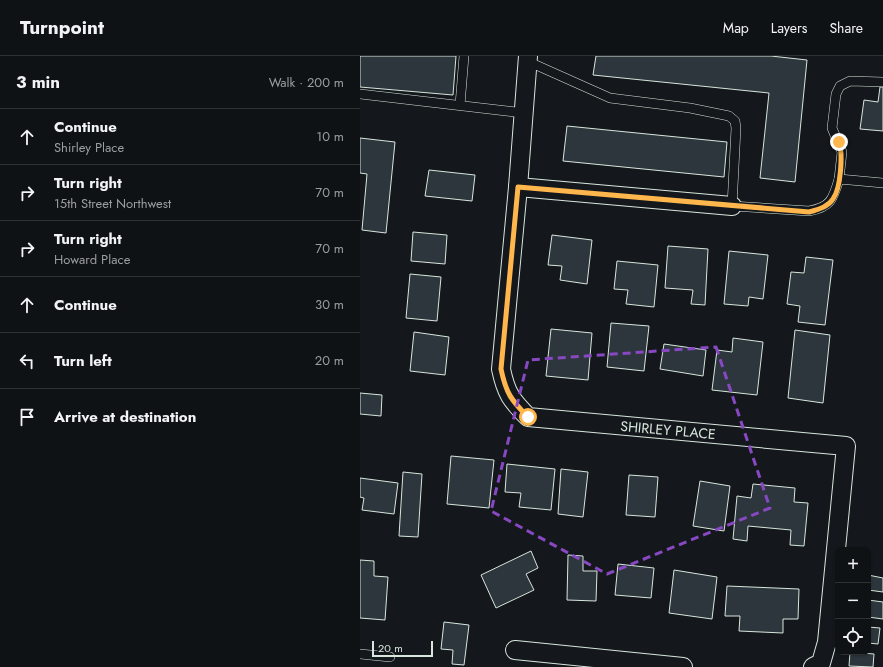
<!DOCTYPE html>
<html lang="en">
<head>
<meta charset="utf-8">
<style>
	body { margin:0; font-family:Jost,sans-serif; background:#181b1e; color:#f1f3f6 }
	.controls { position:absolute; right:12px; bottom:12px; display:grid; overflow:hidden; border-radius:8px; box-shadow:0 1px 3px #0004 }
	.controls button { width:36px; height:36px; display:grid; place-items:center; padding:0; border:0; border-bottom:1px solid #2f3234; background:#0f1215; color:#f1f3f6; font:20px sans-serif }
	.scale { position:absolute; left:12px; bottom:10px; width:61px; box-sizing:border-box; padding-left:4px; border:2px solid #d8e6dc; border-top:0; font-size:11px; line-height:14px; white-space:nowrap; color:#d8e6dc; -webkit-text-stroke:3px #14181c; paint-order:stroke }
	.stop { position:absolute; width:12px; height:12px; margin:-9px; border:3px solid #ffb74d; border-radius:50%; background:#fff }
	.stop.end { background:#ffb74d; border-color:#fff; box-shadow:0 1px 4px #0008 }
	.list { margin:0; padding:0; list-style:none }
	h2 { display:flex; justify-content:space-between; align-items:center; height:52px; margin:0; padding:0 16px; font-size:17px }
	h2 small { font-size:13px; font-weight:400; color:#9b9ea0 }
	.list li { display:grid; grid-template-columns:26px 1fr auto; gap:12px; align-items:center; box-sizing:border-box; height:56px; padding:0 16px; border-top:1px solid #2f3234 }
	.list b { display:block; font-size:15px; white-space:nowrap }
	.list p { margin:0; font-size:13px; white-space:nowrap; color:#9b9ea0 }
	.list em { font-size:13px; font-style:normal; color:#9b9ea0 }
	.icon { flex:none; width:22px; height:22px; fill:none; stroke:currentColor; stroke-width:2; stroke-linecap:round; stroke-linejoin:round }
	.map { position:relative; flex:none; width:523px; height:611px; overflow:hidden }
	header { display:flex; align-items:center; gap:24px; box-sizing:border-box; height:56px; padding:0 20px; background:#0f1215; border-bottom:1px solid #2f3234 }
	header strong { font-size:19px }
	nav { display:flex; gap:22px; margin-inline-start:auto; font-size:14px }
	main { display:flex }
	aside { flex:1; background:#0f1215 }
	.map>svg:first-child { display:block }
	.building { fill:#2c363c; stroke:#d8e6dc }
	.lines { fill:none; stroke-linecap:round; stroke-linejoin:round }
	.service-casing { stroke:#d8e6dc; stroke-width:10 }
	.minor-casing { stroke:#d8e6dc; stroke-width:20 }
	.service { stroke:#14181c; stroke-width:9 }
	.minor { stroke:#14181c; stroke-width:18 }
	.route { stroke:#ffb74d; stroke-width:5 }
	.marked { fill:none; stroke:#8948c3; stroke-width:3; stroke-dasharray:8 5; stroke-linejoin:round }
	.labels { text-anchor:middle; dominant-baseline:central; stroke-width:3; stroke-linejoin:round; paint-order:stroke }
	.street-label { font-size:14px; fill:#d8e6dc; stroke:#14181c }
</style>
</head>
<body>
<header>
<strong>Turnpoint</strong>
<nav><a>Map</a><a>Layers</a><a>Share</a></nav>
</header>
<main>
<aside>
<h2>3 min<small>Walk · 200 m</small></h2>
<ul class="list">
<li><svg class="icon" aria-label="ahead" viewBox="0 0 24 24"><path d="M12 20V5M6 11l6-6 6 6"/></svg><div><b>Continue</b><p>Shirley Place</p></div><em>10 m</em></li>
<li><svg class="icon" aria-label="right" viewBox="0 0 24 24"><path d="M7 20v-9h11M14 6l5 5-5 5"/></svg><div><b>Turn right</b><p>15th Street Northwest</p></div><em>70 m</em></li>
<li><svg class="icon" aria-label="right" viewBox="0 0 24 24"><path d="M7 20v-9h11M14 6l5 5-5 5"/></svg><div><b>Turn right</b><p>Howard Place</p></div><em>70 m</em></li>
<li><svg class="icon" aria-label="ahead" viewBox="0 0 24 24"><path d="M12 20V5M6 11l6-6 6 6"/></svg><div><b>Continue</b></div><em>30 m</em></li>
<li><svg class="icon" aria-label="left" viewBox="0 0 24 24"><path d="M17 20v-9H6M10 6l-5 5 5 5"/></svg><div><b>Turn left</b></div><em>20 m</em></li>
<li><svg class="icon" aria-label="arrive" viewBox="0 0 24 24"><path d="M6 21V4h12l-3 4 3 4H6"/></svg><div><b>Arrive at destination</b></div></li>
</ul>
</aside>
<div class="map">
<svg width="523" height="611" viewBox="0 0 523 611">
	<rect width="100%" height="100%" fill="#14181c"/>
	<!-- building -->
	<g class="building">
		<path d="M0 0H96L93 39 0 31Z"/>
		<path d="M236 0H411L447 4 435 126 400 122 409 37 233 19Z"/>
		<path d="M520 31H523V75L500 73 504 44 518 46Z"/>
		<path d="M207 70 367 86 364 121 203 105Z"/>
		<path d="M0 82 35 86 26 177 2 174 7 118 0 117Z"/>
		<path d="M69 114 115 119 112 145 65 140Z"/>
		<path d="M53 176 87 179 85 208 51 205Z"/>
		<path d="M192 179 232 184 227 228 200 224 202 210 188 209Z"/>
		<path d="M308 190 348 193 345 249 331 248 333 234 305 232Z"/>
		<path d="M369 195 408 199 403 243 389 241 388 250 364 248Z"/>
		<path d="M446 201 473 204 465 269 438 266 440 250 427 248 431 216 444 217Z"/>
		<path d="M257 205 298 209 294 251 266 248 268 234 254 233Z"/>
		<path d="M50 218 81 221 77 265 46 262Z"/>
		<path d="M251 267 289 270 284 315 247 311Z"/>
		<path d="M191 273 232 277 228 324 186 320Z"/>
		<path d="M435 274 470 279 463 347 428 342Z"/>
		<path d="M54 276 89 281 85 319 50 315Z"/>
		<path d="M373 282 403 286 397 339 352 334 357 294 372 296Z"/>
		<path d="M304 288 346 294 343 320 300 313Z"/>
		<path d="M0 337 22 339 21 360 0 358Z"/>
		<path d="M91 400 134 404 129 452 87 448Z"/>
		<path d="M147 408 195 413 191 454 159 451 161 437 145 436Z"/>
		<path d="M201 413 228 416 223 461 198 458Z"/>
		<path d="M43 416 62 418 58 481 39 480Z"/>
		<path d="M269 419 298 421 295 461 266 459Z"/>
		<path d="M0 422 38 427 34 458 2 454 4 442 0 441Z"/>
		<path d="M340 425 370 430 364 475 333 470Z"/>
		<path d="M393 428 435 432 434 446 448 447 444 490 430 489 431 474 388 470 387 485 373 483 377 440 391 442Z"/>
		<path d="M171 495 178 512 166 518 174 534 136 552 121 519Z"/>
		<path d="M208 499 223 500V515H237L236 545 207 544Z"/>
		<path d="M0 504 14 505V520L28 521 25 564 0 562Z"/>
		<path d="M258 508 294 512 291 542 255 539Z"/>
		<path d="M314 514 357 521 352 563 309 557Z"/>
		<path d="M508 519 523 522V536L508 534Z"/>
		<path d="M367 530 439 533 438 563H423V577L379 575 380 560H365Z"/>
		<path d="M508 544 523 546V563L508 561Z"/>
		<path d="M84 566 109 569 104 609 92 608 93 594 81 593Z"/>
		<path d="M508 571 520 572 518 588 508 587Z"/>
		<path d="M490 596 514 598 513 611 489 610Z"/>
	</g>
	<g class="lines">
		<defs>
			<g id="service">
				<path d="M167 5 250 42 330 52 369 60 375 65 376 72 372 150 449 155C471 151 473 143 479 123L523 127"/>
				<path d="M0 38 164 57"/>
				<path d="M100 49 104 0"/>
				<path d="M479 123 482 96 472 72 476 38 480 30 490 25 523 26"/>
				<path d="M0 598 30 601"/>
			</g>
			<g id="minor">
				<path d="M168 0 158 131 141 313C146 337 151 344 168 361L486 390 467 586 461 607 453 611"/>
				<path d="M158 131 372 150"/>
				<path d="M155 594 323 611"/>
			</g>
		</defs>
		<!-- service casing -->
		<use href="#service" class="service-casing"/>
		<!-- minor casing -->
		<use href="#minor" class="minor-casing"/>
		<!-- service -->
		<use href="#service" class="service"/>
		<!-- minor -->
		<use href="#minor" class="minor"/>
	</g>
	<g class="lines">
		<!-- route -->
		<path class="route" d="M168 361C151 344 146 337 141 313L158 131 449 156C458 154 468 151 473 143 481 132 483 98 479 86"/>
	</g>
	<!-- marked area -->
	<path class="marked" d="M356 291 410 452 247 518 131 455 168 304Z"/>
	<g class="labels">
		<!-- street labels -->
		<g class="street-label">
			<text transform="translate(308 374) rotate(5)">SHIRLEY PLACE</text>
		</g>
	</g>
</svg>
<div class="controls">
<button>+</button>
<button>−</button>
<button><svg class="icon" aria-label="locate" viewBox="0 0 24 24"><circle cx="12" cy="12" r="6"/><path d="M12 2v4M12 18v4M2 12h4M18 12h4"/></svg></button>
</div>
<div class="scale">20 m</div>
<div class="stop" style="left:168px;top:361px"></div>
<div class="stop end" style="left:479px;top:86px"></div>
</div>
</main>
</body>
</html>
